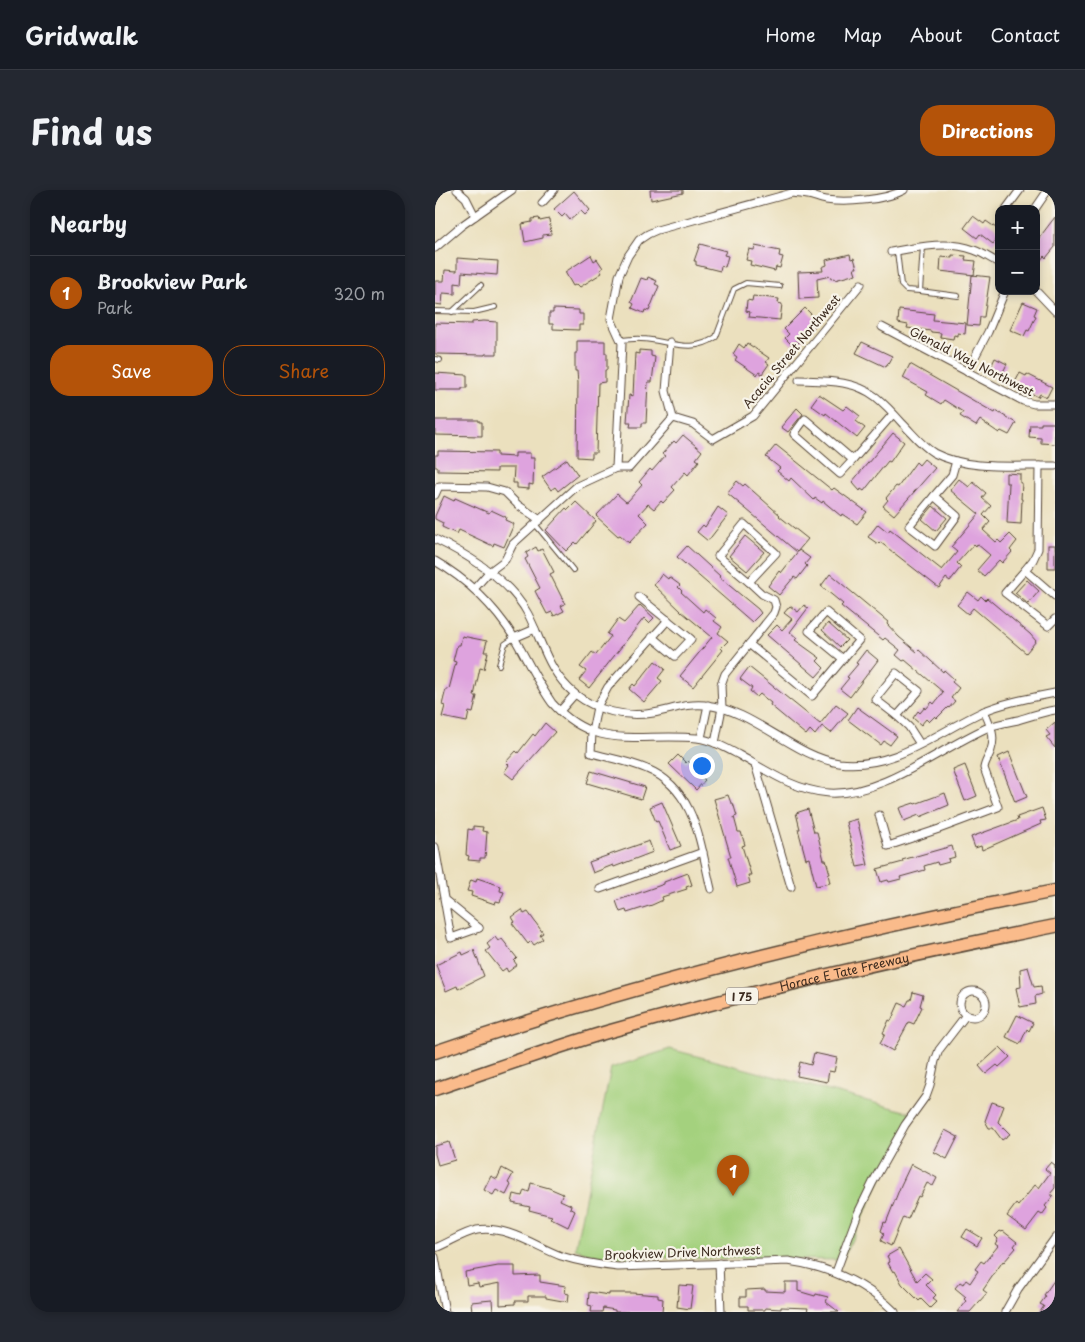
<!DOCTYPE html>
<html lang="en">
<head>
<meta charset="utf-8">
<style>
	body { margin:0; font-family:"Playpen Sans",sans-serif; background:#242831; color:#f1f3f6 }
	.controls { position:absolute; right:15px; top:15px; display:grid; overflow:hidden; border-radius:10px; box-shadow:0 2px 8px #0003 }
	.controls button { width:45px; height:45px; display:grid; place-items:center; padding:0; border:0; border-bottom:1px solid #363941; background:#171b24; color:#f1f3f6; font:25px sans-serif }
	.you { position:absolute; left:266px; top:575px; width:18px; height:18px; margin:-12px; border:4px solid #fff; border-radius:50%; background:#1a73e8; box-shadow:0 0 0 8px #1a73e833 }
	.badge { display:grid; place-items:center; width:32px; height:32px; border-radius:50%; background:#b45309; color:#fff; font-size:16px; font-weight:700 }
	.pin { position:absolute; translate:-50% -41px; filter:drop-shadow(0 1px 2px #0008) }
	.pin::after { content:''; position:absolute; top:26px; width:18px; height:15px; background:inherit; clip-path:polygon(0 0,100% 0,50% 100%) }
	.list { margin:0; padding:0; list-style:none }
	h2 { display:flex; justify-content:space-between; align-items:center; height:65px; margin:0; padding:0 20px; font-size:21px }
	h2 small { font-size:16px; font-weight:400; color:#9ea1a6 }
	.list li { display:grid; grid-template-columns:32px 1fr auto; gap:15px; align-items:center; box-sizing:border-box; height:75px; padding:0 20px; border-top:1px solid #363941 }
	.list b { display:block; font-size:19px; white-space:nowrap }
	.list p { margin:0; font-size:16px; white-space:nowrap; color:#9ea1a6 }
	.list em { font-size:16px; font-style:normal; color:#9ea1a6 }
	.actions { display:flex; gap:10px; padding:15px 20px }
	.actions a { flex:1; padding:11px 0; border:1px solid #b45309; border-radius:20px; text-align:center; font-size:18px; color:#b45309 }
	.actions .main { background:#b45309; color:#fff }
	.map { position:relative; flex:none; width:620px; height:1122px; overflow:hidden; border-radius:20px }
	header { display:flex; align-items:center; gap:30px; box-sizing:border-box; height:70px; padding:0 25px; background:#171b24; border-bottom:1px solid #363941 }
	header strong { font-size:24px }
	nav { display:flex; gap:28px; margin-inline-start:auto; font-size:18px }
	.intro { display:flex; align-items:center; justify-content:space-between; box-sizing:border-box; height:120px; padding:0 30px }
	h1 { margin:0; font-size:35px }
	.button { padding:12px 22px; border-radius:20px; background:#b45309; color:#fff; font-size:18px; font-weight:700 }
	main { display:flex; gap:30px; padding:0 30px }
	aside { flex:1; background:#171b24; border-radius:20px; box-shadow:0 2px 8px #0003 }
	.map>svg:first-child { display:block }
	.green { fill:#a4d17e; stroke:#707e4e }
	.building { fill:#dea3de }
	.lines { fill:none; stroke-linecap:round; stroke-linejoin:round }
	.lane-casing { stroke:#554536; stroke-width:6 }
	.street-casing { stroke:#554536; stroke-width:9 }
	.highway-casing { stroke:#554536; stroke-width:15 }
	.lane { stroke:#fff; stroke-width:4 }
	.street { stroke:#fff; stroke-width:7 }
	.highway { stroke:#fabb8b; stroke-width:12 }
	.labels { text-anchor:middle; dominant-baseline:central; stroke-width:4.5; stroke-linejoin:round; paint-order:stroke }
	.shield { fill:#f7f3e8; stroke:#73665b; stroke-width:1 }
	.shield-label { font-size:11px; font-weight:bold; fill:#3b2a1e }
	.street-label { font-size:12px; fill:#3b2a1e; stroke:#f7f3e8 }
</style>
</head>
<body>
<header>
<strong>Gridwalk</strong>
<nav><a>Home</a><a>Map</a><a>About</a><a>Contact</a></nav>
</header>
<div class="intro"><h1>Find us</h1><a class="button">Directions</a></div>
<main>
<aside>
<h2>Nearby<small></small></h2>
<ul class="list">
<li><span class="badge">1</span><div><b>Brookview Park</b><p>Park</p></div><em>320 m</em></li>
</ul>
<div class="actions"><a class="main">Save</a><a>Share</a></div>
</aside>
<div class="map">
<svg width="620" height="1122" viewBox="0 0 620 1122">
	<rect width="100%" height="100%" fill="#f7f3e8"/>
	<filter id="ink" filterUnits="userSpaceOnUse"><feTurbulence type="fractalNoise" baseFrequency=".02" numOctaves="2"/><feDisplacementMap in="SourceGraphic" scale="10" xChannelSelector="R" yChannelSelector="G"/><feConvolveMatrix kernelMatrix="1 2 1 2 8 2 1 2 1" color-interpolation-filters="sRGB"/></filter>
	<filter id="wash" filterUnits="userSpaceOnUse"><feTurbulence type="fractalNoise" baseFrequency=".0096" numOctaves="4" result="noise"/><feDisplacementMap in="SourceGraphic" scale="20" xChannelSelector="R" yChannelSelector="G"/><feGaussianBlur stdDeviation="1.12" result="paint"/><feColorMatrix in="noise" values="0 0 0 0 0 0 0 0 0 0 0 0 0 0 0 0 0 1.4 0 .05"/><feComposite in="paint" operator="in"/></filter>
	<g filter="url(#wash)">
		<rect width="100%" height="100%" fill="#ebe0be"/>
		<!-- green -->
		<path class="green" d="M235 859 478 923 407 1070 166 1067 140 1059 176 878Z"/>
		<g id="blocks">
			<!-- building -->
			<g class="building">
				<path d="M215 0H248V3L216 10Z"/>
				<path d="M139 1 155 20 150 25 146 21 135 30 130 24 127 27 119 19Z"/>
				<path d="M538 26 549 34 551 31 564 40V46L558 54 545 44 542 48 529 38Z"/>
				<path d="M620 27V57L611 68 609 66 601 76V52Z"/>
				<path d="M104 28 105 31 114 29 116 44 108 45V48L90 52 87 34 97 32V29Z"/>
				<path d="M265 54 291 61 289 65 293 66 290 77 286 76 285 81 261 75V71H259Z"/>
				<path d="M320 56 345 61 344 66 348 67 345 78 341 77 340 81 315 75 316 71 311 70 314 59 319 60Z"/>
				<path d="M415 64 416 69 419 68 422 78H419L421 84 400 90 399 88 396 89 395 86 382 89 383 108 364 109 363 82 388 81 387 77 392 75 391 70Z"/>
				<path d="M156 65 159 71 162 69 168 78 165 80 167 83 145 97 142 94 138 96 130 82Z"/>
				<path d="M517 65 531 66 530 70 541 71 539 85 505 81 506 67 517 68Z"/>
				<path d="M22 68 63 71 62 85 27 82 26 94 20 93V104L8 103 7 115 0 114V91H9L10 80 22 81Z"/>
				<path d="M537 85 555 87 549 127H545L544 136 532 135Z"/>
				<path d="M213 87 222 91 220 94 224 96 214 121 210 120 209 123 197 118 199 114 196 112 206 88 212 90Z"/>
				<path d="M318 106 344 109 343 113 347 114 345 130 314 127 315 122 311 121 312 110 317 111Z"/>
				<path d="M588 112 602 118 599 125 601 126 594 141 592 140 589 146 575 140Z"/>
				<path d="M370 118 381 129 378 132 381 135 364 153 361 151 357 155 350 148 354 144 349 139Z"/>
				<path d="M118 119 144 120V124H148V135H144V140L118 139V134H114V123H118Z"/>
				<path d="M464 120 499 124 498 130 531 133 530 144 523 143V146L519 145 518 149 505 147 506 143 496 142V141L472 138 473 135 463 133Z"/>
				<path d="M49 131 62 132V164H50V165L0 164V133L37 134V132Z"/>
				<path d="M142 151H170V163H172V180H170V192L163 193 161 263H157V268L142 267 143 193 142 181H140V163H142Z"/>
				<path d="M427 152 457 166 451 177 421 163Z"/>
				<path d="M312 153 334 168 331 172 334 174 327 184 324 182 322 185 300 170 302 167 298 164 304 154 309 158Z"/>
				<path d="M204 160 216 161V166L220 167 217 192H213L211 233H207V237H195L196 232H192L194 205 198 206 200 163 204 164Z"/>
				<path d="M560 168 572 174 565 188 553 183Z"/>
				<path d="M475 174 560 223 561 221 581 233 574 245 566 241 564 243 545 230 541 236 525 226 528 222 509 210 506 214 491 205 493 202 468 188Z"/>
				<path d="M0 183 32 185V198H27V200H0Z"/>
				<path d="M585 183 591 186 592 184 617 197 612 207 605 204 603 207 579 194Z"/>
				<path d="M384 204 408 220 412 216 425 226 421 231 430 238 422 248 391 223 390 225 376 215Z"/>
				<path d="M362 218 368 224 353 242 346 237Z"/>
				<path d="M0 230H44V232H47V246L0 245Z"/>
				<path d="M606 233H620V254L606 253V248L594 247 595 235H606Z"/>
				<path d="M458 243 469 252 455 272 453 271 429 301 426 299 425 301 417 292Z"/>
				<path d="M248 245 267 261 261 269 264 271 253 285 250 282 237 297 240 300 228 313 226 311 219 319 213 314 204 324 213 333 194 353 185 345 183 346 161 326 182 304 191 312 193 311 207 295 204 292 215 279 217 281 230 266 227 264 239 251 241 253Z"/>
				<path d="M341 255 397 300 399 298 432 322 422 334 407 324 406 326 388 311 387 313 380 308 379 310 356 288 354 291 342 281 345 278 331 267Z"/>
				<path d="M3 261 62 262V266L80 267V263H95V268H99L98 295 94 294V299L82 298V293H78L79 278H62V282L3 281V277H0V265H3Z"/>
				<path d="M132 269 143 285 123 301 120 297 116 300 107 287Z"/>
				<path d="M489 269 500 278 459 325 448 316 453 310 451 308 461 296 463 297 481 272 484 275Z"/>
				<path d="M571 283 585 284V293H587L586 309H587L586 334 572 333 574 293H571Z"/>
				<path d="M524 289 534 297 538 292 551 303 547 308 556 316 548 325 555 332 548 340 561 352 563 350 566 353 575 344 582 351 575 360 577 362 567 373 564 370 549 386 542 380 555 365 542 354 541 356 539 354 522 373 526 377 515 391 511 388 504 398 445 352 443 354 433 347 443 334 453 342 455 339 507 380 522 362 516 357 544 324 515 300Z"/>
				<path d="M302 291 308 296 310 294 345 325 344 326 373 349 362 362 292 303Z"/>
				<path d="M9 306 19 311 20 308 54 323 56 320 71 327 70 330 79 334 69 357 59 353 58 356 24 340 22 344 7 337 8 333 0 329V326Z"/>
				<path d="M141 312 161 331 142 354 140 352 131 361 111 340 131 318 133 320Z"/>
				<path d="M498 316 512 328 501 341 487 329Z"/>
				<path d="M283 317 293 325 273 351 262 342 268 335 270 337Z"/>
				<path d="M310 346 329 362 312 381 294 366Z"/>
				<rect x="613" y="355" width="7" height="23"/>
				<path d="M252 356 285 386 284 387 323 419 326 423 317 432 242 367Z"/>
				<path d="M101 357 103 361 107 359 119 382 115 384 130 414 126 416 129 421 119 426 117 422 112 424 100 401 105 398 90 369 93 367 91 363Z"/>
				<path d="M364 360 375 368 370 374 372 376 362 389 359 387 344 405 333 396 344 381 346 383Z"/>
				<path d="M227 384 233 389 234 387 245 395 243 397 247 401 246 402 268 422 270 419 281 428 279 431 287 437 283 443 293 451 286 458 288 460 258 497 245 486 277 447 247 422 219 395Z"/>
				<path d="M395 384 453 432 452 434 464 447 482 462 484 460 508 482 509 480 519 489 517 492 524 498 516 508 520 511 514 518 513 517 502 528 500 526 494 532 491 529 486 535 478 528 483 521 485 523 490 517 491 519 497 512 499 514 508 502 470 470 468 471 461 465 465 460 450 448 448 450 406 416 408 414 386 396Z"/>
				<path d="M592 390 604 401 593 414 580 403Z"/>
				<path d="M533 402 543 410 546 406 550 410 552 408 595 444 601 451 591 463 538 418 533 424 522 415Z"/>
				<path d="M205 415 219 428 214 433 209 428 154 498 144 490 151 481 145 477 157 462 161 465 176 446 172 444 183 429 189 433Z"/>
				<path d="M369 415 373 418 355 442 362 448 360 450 385 468 382 471 389 478 381 487 332 445 342 435 347 440 357 429 349 423 355 416 363 422Z"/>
				<path d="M393 433 412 450 405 457 387 440Z"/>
				<path d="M27 446 52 451 49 462H53L49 479 45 478 39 506H42L38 523 34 522 32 532 7 527 10 516 7 515 11 499H14L21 472 18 471 22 455H25Z"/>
				<path d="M431 460 443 470 415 507 405 499 414 488 412 487 423 474 421 473Z"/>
				<path d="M220 471 230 479 223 488 227 491 209 512 194 499 198 494 200 496Z"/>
				<path d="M314 477 385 534 401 514 413 523 396 543 387 536 380 545 375 540 371 545 335 515 336 513 325 504 322 507 315 501 317 498 305 489Z"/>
				<path d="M422 517 462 546 455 555 449 551 446 555 413 530Z"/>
				<path d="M620 532V558L611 547 615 545 611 540Z"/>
				<path d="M110 533 120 542 78 589 69 582 74 575 71 572 81 561 83 563 98 544 100 546Z"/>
				<path d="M574 562 592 607 580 612 563 567Z"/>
				<path d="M243 565 251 573 253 571 262 580 261 582 270 590 261 600 234 574Z"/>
				<path d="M530 575 542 606 530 611 518 580Z"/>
				<path d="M156 581 210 597 206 609 152 593Z"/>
				<path d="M510 603 514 615 485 627 484 625 469 631 464 618 479 613 480 614Z"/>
				<path d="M293 605 296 613H298L302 626 299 627 303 642H306L310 655 307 656 316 685H313L315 693 302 697 293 667H296L279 609Z"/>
				<path d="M227 612 246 656 235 660 223 631 221 632 215 617Z"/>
				<path d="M607 618 611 630 605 631 606 634 547 660 546 656 540 658 536 647 583 630 582 627Z"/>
				<path d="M373 619 379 642H382L389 670H391L395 684H393L395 693 381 696 374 668 371 669 363 639H365L361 623Z"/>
				<path d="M422 629 433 675 422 677 411 632Z"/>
				<path d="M38 636 48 637 47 641 52 642 50 668H45V671L33 670 34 666 31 665 33 639 38 640Z"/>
				<path d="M214 651 218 662 179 677 178 675 158 683 154 672Z"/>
				<path d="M517 656 520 667 513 669 514 672 503 675 502 672 489 676 490 680 465 687 466 689 454 692 453 690 446 692 442 679 468 672 467 670Z"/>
				<path d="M253 683 257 695 251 697 252 699 227 707 228 710 217 715 192 723 191 720 185 722 181 711 229 694V692Z"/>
				<path d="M42 688 66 696 65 701 69 702 65 712 61 711 60 714 36 706 37 702 32 701 36 690 41 692Z"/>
				<path d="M87 720 89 724 93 722 108 743 105 745 108 749 99 755 96 751 93 754 77 733 80 732 77 727Z"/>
				<path d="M60 747 63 751 67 749 82 768 79 771 82 775 73 782 71 778 67 781 51 761 55 758 52 754Z"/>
				<path d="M39 760 49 786 23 799 22 796 11 801 1 775 27 762 28 765Z"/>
				<path d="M593 777 599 797 606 796 607 804 600 806 601 814 585 817 581 798 586 797 585 779Z"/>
				<path d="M478 802 488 805 485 816 487 817 479 834 474 832 458 861 445 854 450 844 448 843 454 830 456 831 464 813 471 816 474 810H476Z"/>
				<path d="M582 825 598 833 594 841 592 839 585 854 571 847Z"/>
				<path d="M565 857 575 867 564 877 562 875 551 884 544 876Z"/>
				<path d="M379 863 402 868 399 882 394 881 392 892 362 886 365 872 376 875Z"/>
				<path d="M557 912 569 916 563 932 575 944 567 950 558 938H554L550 931Z"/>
				<path d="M510 940 523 947 512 969 499 962Z"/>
				<path d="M14 952 20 970 3 975 0 964V956Z"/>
				<path d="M616 972 620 975V998L615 1004 618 1006 610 1016 612 1018 607 1025 604 1023 591 1040 572 1026 581 1014 583 1016 600 995 604 998 615 983 610 979Z"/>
				<path d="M476 974 502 988 498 996 492 993 485 1007 483 1006 473 1029 468 1027 456 1056 446 1051 449 1043 446 1041 449 1032 451 1033 466 995Z"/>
				<path d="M67 978 78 984 73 993 76 995 71 1005 61 1000 58 1005 49 1000 56 986 62 989Z"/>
				<path d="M96 993 114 998 128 1004 125 1010 136 1015 135 1018 140 1021 133 1037 115 1028 117 1026 94 1020 95 1017 77 1013 79 1004 87 1006 89 1000 94 1002Z"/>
				<path d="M532 1039 547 1048 542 1056 527 1047Z"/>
				<path d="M565 1041 567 1042 568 1041 582 1052 579 1056 581 1058 569 1072 568 1071 548 1100 552 1103 535 1122H522L531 1111 529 1109 531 1107 520 1098 525 1092 528 1094 531 1090 535 1093 543 1081 540 1079 546 1071 549 1073 563 1056 560 1054 563 1049 560 1046Z"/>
				<path d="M464 1059 482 1091 490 1083 497 1089 491 1095 501 1105 498 1108 502 1111 495 1118 486 1109 484 1111 467 1094 460 1081 458 1082 453 1073 455 1072 452 1066Z"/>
				<path d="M63 1076H80V1086L105 1085V1092L131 1096 130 1103 134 1104 133 1112 111 1108V1106H93V1111H80V1114L65 1115V1093L44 1097 43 1093 32 1095 30 1082Z"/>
				<path d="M620 1089V1122H605L609 1116 605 1114 611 1106 609 1105Z"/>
				<path d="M350 1092H363V1101L380 1106 381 1104 393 1107 391 1112 404 1122H372L373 1118 346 1117V1119L330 1118V1120H313V1116H305V1107H311V1100L330 1099V1101L350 1102Z"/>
				<path d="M244 1095 258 1096 255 1119 242 1117Z"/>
				<path d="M154 1102 174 1105V1103H197L223 1105V1108L228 1109 227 1122H180V1120L168 1118 167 1122H156L157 1116 153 1115Z"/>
				<path d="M57 1110 58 1122H37L36 1112Z"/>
			</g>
		</g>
	</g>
	<g filter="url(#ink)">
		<use href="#blocks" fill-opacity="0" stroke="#554536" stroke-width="1"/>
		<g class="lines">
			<defs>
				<g id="lane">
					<path d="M488 56 485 101 523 106"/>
					<path d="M462 61 466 95 471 100 485 101"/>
					<path d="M0 121 39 122 60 117"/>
					<path d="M17 122 46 95"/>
					<path d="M186 150C193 150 200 148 206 149 234 150 255 165 281 147L299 99 311 93 345 96"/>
					<path d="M0 169 5 170"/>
					<path d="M100 334 138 380"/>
					<path d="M64 475 70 454 79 448"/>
				</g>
				<g id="street">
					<path d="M22 0 31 8 40 26"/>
					<path d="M107 13 119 0"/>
					<path d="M571 19 585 0"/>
					<path d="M600 19 613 0"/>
					<path d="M0 58 26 36 77 0"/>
					<path d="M456 62C482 57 514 50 539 60 548 63 556 69 564 73"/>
					<path d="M601 101 620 121"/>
					<path d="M447 137 588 211 599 214H620"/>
					<path d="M235 152 231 201 238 228"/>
					<path d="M532 182 553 142 570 101"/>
					<path d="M364 190C391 191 419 190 441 207 451 215 460 225 468 234 478 244 487 256 499 263 533 281 583 275 620 276"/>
					<path d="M370 229 418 270 405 284 359 244Z"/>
					<path d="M418 270 458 224"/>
					<path d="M181 278 187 153 176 129 184 86 193 66 204 50 213 44 222 40 357 3C362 4 367 4 373 5 379 6 385 9 391 10 411 13 451 10 469 0"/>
					<path d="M0 305 4 296 52 297 70 302 83 315 105 330"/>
					<path d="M499 306 522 326 500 356 474 336Z"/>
					<path d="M499 306 517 285 521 271"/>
					<path d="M309 334 341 363 314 392 283 366Z"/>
					<path d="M0 349C33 365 75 390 93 424 108 453 113 482 140 504 162 521 191 528 218 523 236 520 252 513 270 515 318 519 358 566 404 573 458 580 501 543 547 522 571 512 595 508 620 503"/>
					<path d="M0 371C33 390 60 417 80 449 92 470 103 493 117 513 162 563 204 542 262 548 277 550 291 558 304 565 332 581 361 601 394 603 448 606 505 558 554 537 563 534 574 532 583 530 596 526 607 522 620 520"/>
					<path d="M590 380 598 370 603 359 604 276"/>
					<path d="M39 399 54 382 70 370 78 354 142 296 181 278H194L238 228 258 234 278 249 318 226 426 94"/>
					<path d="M620 406 590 380 570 403 613 436 620 429"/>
					<path d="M204 407 256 449 240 466 217 447"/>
					<path d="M391 422 424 450 408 469 374 441Z"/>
					<path d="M233 430 173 497 162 517 157 542 156 563C174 568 194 571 212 579 261 599 265 654 276 699"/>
					<path d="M79 448 100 439"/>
					<path d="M314 454 377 506 408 469"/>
					<path d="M461 483 484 501 462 526 440 509Z"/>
					<path d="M125 521 140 504"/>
					<path d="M462 526 474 537 485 554"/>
					<path d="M266 548 273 515"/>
					<path d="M280 553 287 518 286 495 290 484 339 423 341 417 339 410 327 404 314 392"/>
					<path d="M320 574 356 697"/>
					<path d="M444 625 453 656 504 639 563 617 549 578C550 571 554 567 556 560 561 546 555 534 549 521"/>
					<path d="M0 657 16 748 44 738"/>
					<path d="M165 699 268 662"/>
					<path d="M11 711 44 738"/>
					<circle cx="538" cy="814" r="13"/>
					<path d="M0 1058C14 1053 27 1043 42 1040 71 1035 100 1056 126 1066 145 1072 163 1075 183 1077L353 1071C395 1077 430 1092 460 1122"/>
					<path d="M0 1067 10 1122"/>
					<path d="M284 1073 286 1122"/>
					<path d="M401 1082 423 1023 438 992 470 935 491 906 495 895 500 871 504 860 531 825"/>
					<path d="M570 1122 583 1099 620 1048"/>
				</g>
				<g id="highway">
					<path d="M0 862C202 793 410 742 620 701"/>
					<path id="s1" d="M0 899C57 880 114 859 172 842 320 800 469 766 620 736"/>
				</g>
			</defs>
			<!-- lane casing -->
			<use href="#lane" class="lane-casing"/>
			<!-- street casing -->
			<use href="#street" class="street-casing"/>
			<!-- highway casing -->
			<use href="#highway" class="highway-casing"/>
			<!-- lane -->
			<use href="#lane" class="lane"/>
			<!-- street -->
			<use href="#street" class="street"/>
			<!-- highway -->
			<use href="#highway" class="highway"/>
		</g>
	</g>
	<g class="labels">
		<!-- shield labels -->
		<rect class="shield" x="291" y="797.5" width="32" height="17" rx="4"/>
		<g class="shield-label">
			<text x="307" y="806">I 75</text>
		</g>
		<!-- street labels -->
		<g class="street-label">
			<text transform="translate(356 161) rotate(-50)">Acacia Street Northwest</text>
			<text transform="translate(537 171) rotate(27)">Glenald Way Northwest</text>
			<text stroke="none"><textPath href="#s1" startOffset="426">Horace E Tate Freeway</textPath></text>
			<text transform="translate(247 1062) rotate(-2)">Brookview Drive Northwest</text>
		</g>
	</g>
</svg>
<div class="controls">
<button>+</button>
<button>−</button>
</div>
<div class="you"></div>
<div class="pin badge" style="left:298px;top:1006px">1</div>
</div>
</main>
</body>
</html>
